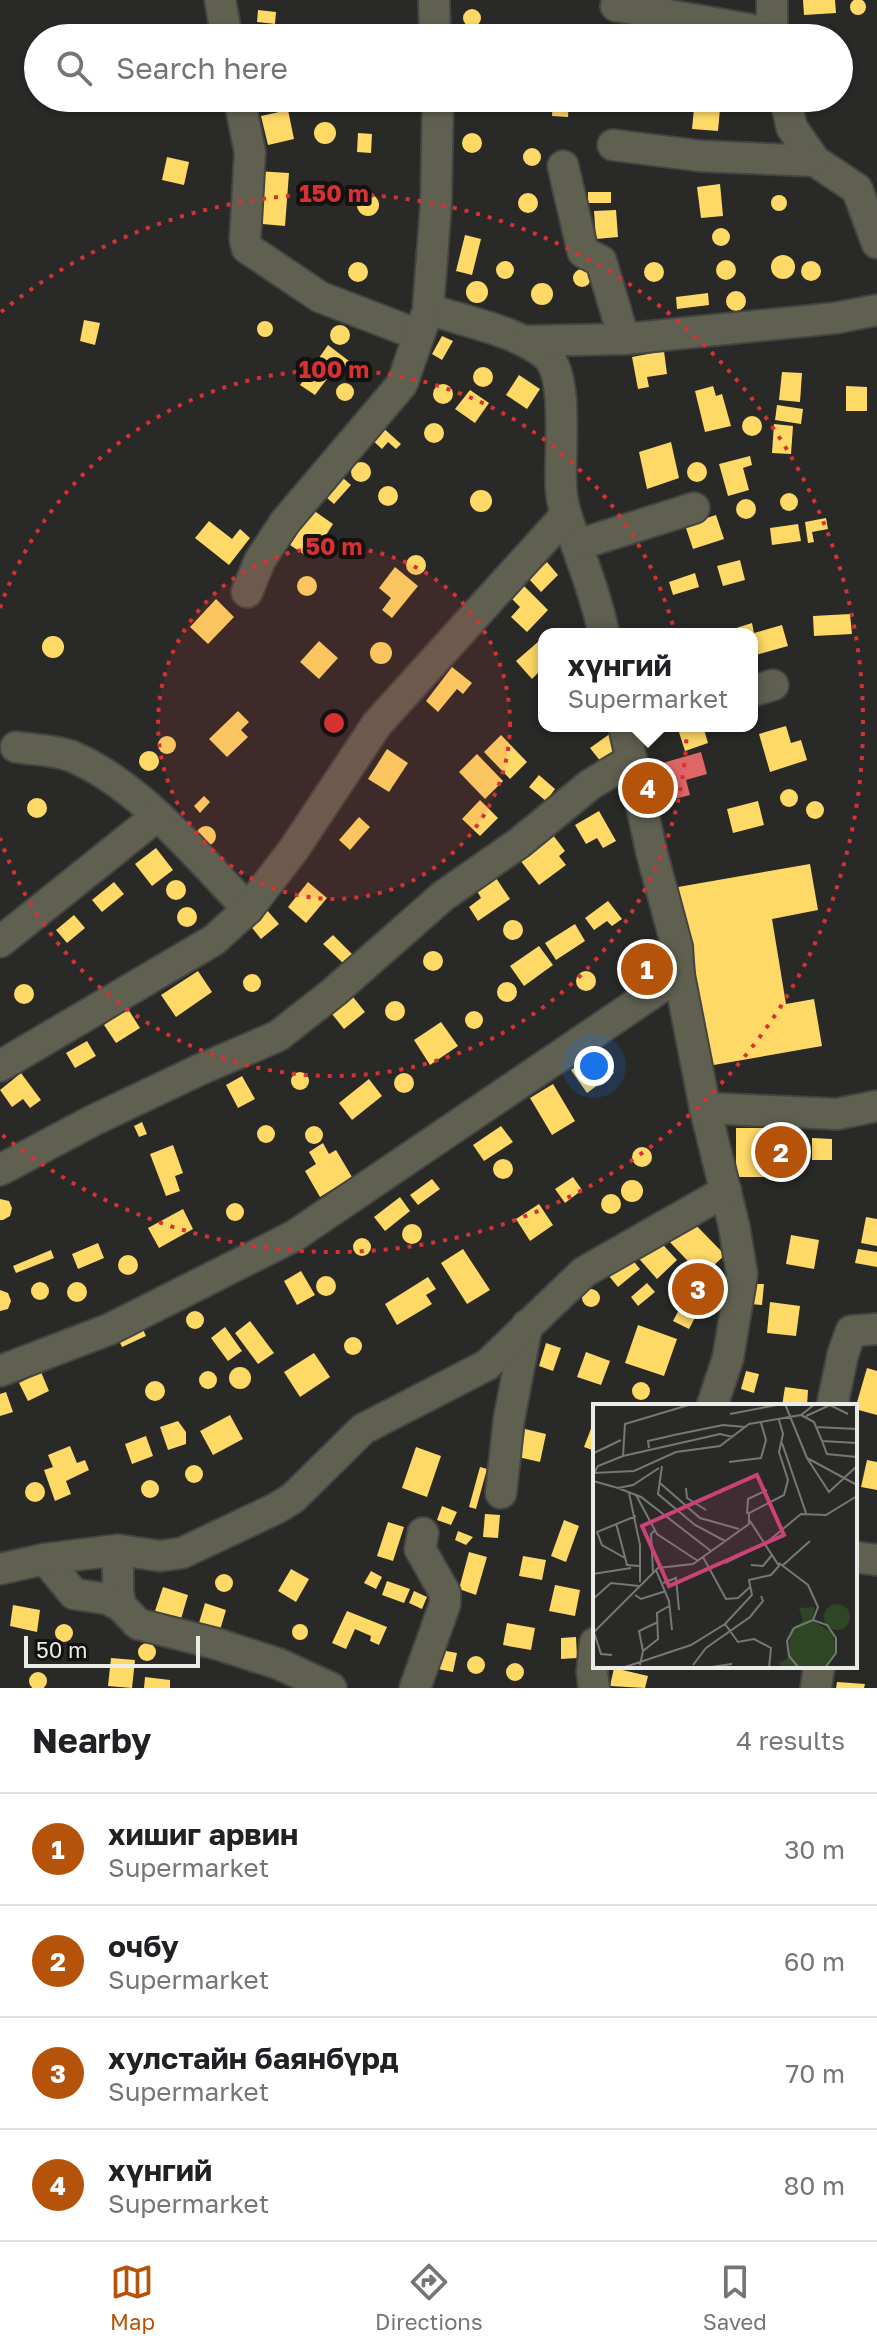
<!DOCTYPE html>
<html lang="en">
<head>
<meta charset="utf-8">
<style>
	body { margin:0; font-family:"Golos Text",sans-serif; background:#f2f2f2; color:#202124 }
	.scale { position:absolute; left:24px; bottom:20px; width:176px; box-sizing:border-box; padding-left:8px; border:4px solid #ebebe8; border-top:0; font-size:22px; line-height:28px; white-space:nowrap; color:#ebebe8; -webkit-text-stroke:6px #131210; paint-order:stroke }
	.you { position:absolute; left:594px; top:1066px; width:28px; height:28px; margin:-20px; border:6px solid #fff; border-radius:50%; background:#1a73e8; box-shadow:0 0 0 12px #1a73e833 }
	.badge { display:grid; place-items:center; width:52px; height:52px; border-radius:50%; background:#b45309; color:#fff; font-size:26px; font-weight:700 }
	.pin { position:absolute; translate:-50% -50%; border:4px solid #fff; box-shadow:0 2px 8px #0006 }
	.popup { position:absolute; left:538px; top:628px; width:220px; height:104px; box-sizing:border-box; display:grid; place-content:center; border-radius:16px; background:#fff; filter:drop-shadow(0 2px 6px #0005); font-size:26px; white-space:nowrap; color:#757577 }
	.popup b { font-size:30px; color:#202124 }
	.popup::after { content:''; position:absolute; left:50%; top:100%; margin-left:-16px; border:16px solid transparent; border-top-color:#fff }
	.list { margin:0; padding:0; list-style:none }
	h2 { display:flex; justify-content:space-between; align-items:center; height:104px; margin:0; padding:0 32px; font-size:34px }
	h2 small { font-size:26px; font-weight:400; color:#757577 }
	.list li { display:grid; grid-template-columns:52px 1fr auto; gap:24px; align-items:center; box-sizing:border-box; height:112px; padding:0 32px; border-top:2px solid #e0e0e0 }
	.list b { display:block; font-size:30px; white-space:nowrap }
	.list p { margin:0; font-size:26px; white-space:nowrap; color:#757577 }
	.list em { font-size:26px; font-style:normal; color:#757577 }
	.icon { flex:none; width:44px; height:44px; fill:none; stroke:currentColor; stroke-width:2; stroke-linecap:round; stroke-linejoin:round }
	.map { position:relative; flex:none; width:877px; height:1688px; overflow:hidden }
	.search { position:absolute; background:#fff; box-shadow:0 2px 6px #0004; left:24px; right:24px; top:24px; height:88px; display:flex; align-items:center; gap:20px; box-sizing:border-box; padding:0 28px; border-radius:44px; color:#757577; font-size:30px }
	.sheet { height:552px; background:#fff }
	nav { display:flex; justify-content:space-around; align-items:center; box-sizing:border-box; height:112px; border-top:2px solid #e0e0e0; background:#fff; font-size:22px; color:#757577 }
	nav a { display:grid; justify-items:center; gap:4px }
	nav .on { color:#b45309 }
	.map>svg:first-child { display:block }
	.homes { fill:#ffd966 }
	.shops { fill:#e06666 }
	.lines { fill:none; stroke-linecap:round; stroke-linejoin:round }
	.minor-casing { stroke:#444442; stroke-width:34 }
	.minor { stroke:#606051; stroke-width:30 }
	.ring { fill:none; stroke:#d73232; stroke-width:4; stroke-dasharray:4 8 }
	.inset-road { fill:none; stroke:#777774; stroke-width:2 }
	.view { fill:#ca4277; fill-opacity:0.15; stroke:#ca4277; stroke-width:4 }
	.inset-edge { fill:none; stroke:#ebebe8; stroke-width:4 }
	.centre { fill:#d73232; stroke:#131210; stroke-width:4 }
	.ring-label { font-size:24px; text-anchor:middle; font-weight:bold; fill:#d73232; stroke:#131210; stroke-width:8; stroke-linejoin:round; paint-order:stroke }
</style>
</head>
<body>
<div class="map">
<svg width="877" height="1688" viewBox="0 0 877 1688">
	<rect width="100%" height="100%" fill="#292927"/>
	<!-- homes -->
	<g class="homes">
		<circle cx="858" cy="7" r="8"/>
		<path d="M803 0H835L836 13 804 15Z"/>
		<circle cx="472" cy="18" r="9"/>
		<path d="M258 10 276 12 275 24 257 22Z"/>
		<path d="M553 98H569L568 117 552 116Z"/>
		<path d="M695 98H721L718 131 692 129Z"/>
		<path d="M288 110 294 139 268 145 261 116Z"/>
		<circle cx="325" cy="133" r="11"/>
		<circle cx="472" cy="143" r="10"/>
		<path d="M358 133 372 134 371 153 357 152Z"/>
		<circle cx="532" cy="157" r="9"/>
		<path d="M167 157 189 162 184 185 162 180Z"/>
		<path d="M256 171 289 173 285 226 252 223Z"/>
		<path d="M720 184 723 216 701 218 697 187Z"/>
		<rect x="588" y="192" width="23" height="11"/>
		<circle cx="528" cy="203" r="10"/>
		<circle cx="368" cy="205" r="11"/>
		<circle cx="779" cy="203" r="8"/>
		<path d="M616 210 618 237 596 239 594 211Z"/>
		<circle cx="721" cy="237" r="9"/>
		<path d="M465 235 481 239 472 275 456 271Z"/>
		<circle cx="783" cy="267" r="12"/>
		<circle cx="726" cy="270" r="10"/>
		<circle cx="505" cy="270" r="9"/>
		<circle cx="811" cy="271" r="10"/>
		<circle cx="654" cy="272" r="10"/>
		<circle cx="358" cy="272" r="10"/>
		<circle cx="582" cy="278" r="9"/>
		<circle cx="477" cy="292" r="11"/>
		<circle cx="542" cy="294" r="11"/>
		<circle cx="736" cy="301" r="10"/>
		<path d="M708 293 709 305 677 309 676 297Z"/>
		<path d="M84 320 100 323 95 345 80 341Z"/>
		<circle cx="265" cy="329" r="8"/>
		<circle cx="340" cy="335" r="10"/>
		<path d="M442 336 453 341 442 360 432 354Z"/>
		<path d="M328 345 349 361 341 373 335 368 315 395 300 385Z"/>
		<path d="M664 351 667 374 647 377 649 387 638 389 632 357Z"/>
		<circle cx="483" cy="377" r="10"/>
		<path d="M782 372 802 373 800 402 779 400Z"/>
		<path d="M519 375 540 389 527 409 506 395Z"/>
		<circle cx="345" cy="392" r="9"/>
		<circle cx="443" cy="394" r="10"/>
		<path d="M713 386 716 396 722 394 731 426 705 432 695 391Z"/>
		<path d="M846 386 867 387V411H846Z"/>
		<path d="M470 390 489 403 475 423 455 409Z"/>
		<path d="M777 405 803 409 801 424 775 420Z"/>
		<circle cx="752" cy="426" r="10"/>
		<circle cx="434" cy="433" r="10"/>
		<path d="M774 424 793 426 791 454 772 453Z"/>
		<path d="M381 426 401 444 396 449 388 442 382 449 370 438Z"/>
		<path d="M671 442 679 478 647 489 639 452Z"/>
		<path d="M750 456 752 465 743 468 749 490 728 496 719 464Z"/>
		<circle cx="697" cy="472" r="10"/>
		<circle cx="361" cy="472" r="10"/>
		<path d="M335 471 351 485 334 504 319 491Z"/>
		<circle cx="388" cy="496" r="10"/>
		<circle cx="481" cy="501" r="11"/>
		<circle cx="789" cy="502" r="9"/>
		<circle cx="746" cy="509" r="10"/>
		<path d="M313 510 333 524 311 559 290 545Z"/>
		<path d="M716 515 724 539 693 549 685 525Z"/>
		<path d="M826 518 828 529 812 532 814 542 808 543 805 522Z"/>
		<path d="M209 521 232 539 240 529 250 538 229 565 195 538Z"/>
		<path d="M798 524 801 541 772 545 770 528Z"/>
		<circle cx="416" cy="565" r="10"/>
		<path d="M740 560 745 580 723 586 717 566Z"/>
		<path d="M547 562 558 575 541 592 529 579Z"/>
		<path d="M395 567 418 586 392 618 382 610 391 598 379 588Z"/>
		<path d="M695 573 699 587 673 595 669 582Z"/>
		<circle cx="307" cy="586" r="10"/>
		<path d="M524 586 548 610 527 632 511 617 520 607 512 599Z"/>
		<path d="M216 599 234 617 208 644 190 627Z"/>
		<path d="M850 614 852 634 814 636 813 616Z"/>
		<path d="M752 623 754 633 782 625 788 646 752 656V634H717Z"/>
		<circle cx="53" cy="647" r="11"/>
		<path d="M319 641 338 658 319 679 300 662Z"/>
		<path d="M539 641 544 647V667L532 679 516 661Z"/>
		<circle cx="381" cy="653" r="11"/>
		<path d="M452 667 472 683 463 694 457 689 438 712 426 701Z"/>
		<path d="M238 711 249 722 241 730 248 737 227 757 209 739Z"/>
		<path d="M677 726H703L708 743 685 751Z"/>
		<path d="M786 726 791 743 801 740 807 760 770 772 759 734Z"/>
		<path d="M611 733 622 747 601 762 590 748Z"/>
		<path d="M501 735 527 762 510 779 484 752Z"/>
		<circle cx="167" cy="745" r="9"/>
		<path d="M387 749 408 763 389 792 368 779Z"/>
		<circle cx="149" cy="761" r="10"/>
		<path d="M477 754 503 781 485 799 459 772Z"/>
		<path d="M539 775 555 789 546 801 529 787Z"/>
		<circle cx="789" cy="798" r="9"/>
		<path d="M204 796 210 802 200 813 194 806Z"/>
		<circle cx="37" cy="808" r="10"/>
		<path d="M480 800 498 818 480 836 462 819Z"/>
		<path d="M758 801 764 825 733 833 727 809Z"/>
		<circle cx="815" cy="810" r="9"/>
		<path d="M599 811 616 841 603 848 597 838 586 844 575 825Z"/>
		<path d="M359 817 370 827 350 850 339 840Z"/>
		<circle cx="206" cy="836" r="10"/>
		<path d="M553 835 565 851 559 856 566 865 539 885 520 860Z"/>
		<path d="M156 848 173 870 152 886 135 864Z"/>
		<path d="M810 864 818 910 772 919 786 1004 814 999 822 1046 708 1066 678 887Z"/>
		<path d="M496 878 510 899 478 921 469 907 481 898 477 891Z"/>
		<circle cx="176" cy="890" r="10"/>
		<path d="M114 882 124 894 102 912 92 900Z"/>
		<path d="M308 882 327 898 306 923 288 907Z"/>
		<path d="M608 901 622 919 612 926 607 921 594 930 585 918Z"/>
		<circle cx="187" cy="917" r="10"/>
		<path d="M266 909 279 924 261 939 249 924Z"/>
		<path d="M74 915 85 928 67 943 56 930Z"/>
		<circle cx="513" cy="930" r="10"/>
		<path d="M575 924 585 941 556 960 545 943Z"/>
		<path d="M333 935 353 955 344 964 323 944Z"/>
		<path d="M539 946 553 965 524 986 510 966Z"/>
		<circle cx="433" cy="961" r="10"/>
		<path d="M198 971 212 992 176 1017 161 995Z"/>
		<circle cx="586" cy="981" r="10"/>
		<circle cx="252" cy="983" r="9"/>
		<circle cx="507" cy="992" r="10"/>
		<circle cx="24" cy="994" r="10"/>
		<path d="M353 997 365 1012 344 1029 332 1014Z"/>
		<circle cx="395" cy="1011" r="10"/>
		<path d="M128 1009 140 1028 116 1043 104 1025Z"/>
		<circle cx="474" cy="1020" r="9"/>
		<path d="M441 1022 458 1046 430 1065 414 1040Z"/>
		<path d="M87 1041 96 1056 75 1068 66 1053Z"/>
		<path d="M598 1051 614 1073 587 1093 571 1070Z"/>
		<circle cx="300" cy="1081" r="9"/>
		<circle cx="404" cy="1083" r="10"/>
		<path d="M21 1073 41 1100 30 1108 23 1099 12 1107 0 1090Z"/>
		<path d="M242 1076 255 1099 238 1108 226 1085Z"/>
		<path d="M369 1079 382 1096 352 1120 339 1103Z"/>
		<path d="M553 1084 575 1121 552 1135 530 1098Z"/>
		<path d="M142 1122 147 1134 139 1137 134 1126Z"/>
		<circle cx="266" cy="1134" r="9"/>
		<circle cx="314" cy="1135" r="9"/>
		<path d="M501 1126 513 1142 484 1161 473 1145Z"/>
		<rect x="736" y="1128" width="32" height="49"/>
		<path d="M812 1138 832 1139V1160H812Z"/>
		<path d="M323 1143 329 1154 336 1150 352 1177 320 1197 305 1171 316 1164 309 1152Z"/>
		<path d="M173 1145 183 1173 175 1176 180 1191 166 1196 150 1154Z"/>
		<circle cx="642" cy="1157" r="10"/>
		<circle cx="503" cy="1169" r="10"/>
		<path d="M573 1177 582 1190 565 1203 555 1189Z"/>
		<path d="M432 1179 440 1189 418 1205 410 1195Z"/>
		<circle cx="632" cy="1191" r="11"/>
		<circle cx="611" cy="1204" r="10"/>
		<path d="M400 1197 410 1211 385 1231 374 1217Z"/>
		<path d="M0 1199 9 1201 12 1208 10 1216 3 1220H0Z"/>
		<circle cx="235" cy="1212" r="9"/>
		<path d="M539 1204 553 1225 530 1241 516 1219Z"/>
		<path d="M183 1209 193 1229 159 1248 148 1228Z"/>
		<path d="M688 1217 725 1255 702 1276 666 1238Z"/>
		<path d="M866 1217 877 1219V1246L861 1243Z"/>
		<circle cx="412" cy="1234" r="10"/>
		<path d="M654 1235 677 1260 657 1279 634 1253Z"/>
		<path d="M791 1235 819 1240 814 1269 786 1264Z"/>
		<circle cx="362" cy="1247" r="9"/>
		<path d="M98 1243 104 1258 78 1269 72 1254Z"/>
		<path d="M463 1249 490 1290 467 1304 441 1263Z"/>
		<path d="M858 1249 877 1252V1267L855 1263Z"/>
		<path d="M51 1250 54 1258 16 1273 13 1266Z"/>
		<path d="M626 1252 640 1269 618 1287 604 1270Z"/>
		<circle cx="128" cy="1265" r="10"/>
		<path d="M301 1271 315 1295 297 1305 284 1281Z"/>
		<circle cx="326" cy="1286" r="10"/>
		<path d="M428 1277 436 1289 426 1295 432 1304 397 1325 385 1304Z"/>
		<circle cx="40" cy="1291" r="9"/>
		<circle cx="77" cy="1292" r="10"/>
		<path d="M647 1283 655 1292 638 1306 631 1297Z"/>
		<path d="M754 1284H764L762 1305 750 1304Z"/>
		<circle cx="591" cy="1298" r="9"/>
		<path d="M0 1290 8 1293 11 1301 8 1309 0 1311Z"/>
		<path d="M683 1302 699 1310 689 1329 673 1321Z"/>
		<path d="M770 1302 800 1306 796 1336 767 1333Z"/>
		<circle cx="195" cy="1320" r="9"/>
		<path d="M250 1321 274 1353 258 1364 235 1333Z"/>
		<path d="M141 1325 146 1336 122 1347 117 1336Z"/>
		<path d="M638 1325 677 1339 664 1376 625 1363Z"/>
		<path d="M225 1327 242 1351 228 1361 211 1338Z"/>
		<circle cx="353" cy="1346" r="9"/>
		<path d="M546 1343 561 1348 553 1371 539 1366Z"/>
		<path d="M586 1352 610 1361 601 1385 577 1377Z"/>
		<path d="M314 1353 330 1377 300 1397 284 1372Z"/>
		<circle cx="240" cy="1378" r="11"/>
		<path d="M867 1368 877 1371V1415L855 1409Z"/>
		<path d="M746 1371 759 1374 754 1393 741 1389Z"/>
		<circle cx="208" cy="1380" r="9"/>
		<path d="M41 1372 49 1391 28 1401 19 1383Z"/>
		<circle cx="155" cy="1391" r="10"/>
		<circle cx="641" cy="1391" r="9"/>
		<path d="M785 1387 808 1390 807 1406H782Z"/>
		<path d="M6 1392 13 1412 0 1416V1394Z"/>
		<path d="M230 1415 243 1439 213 1455 200 1431Z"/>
		<path d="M595 1418V1451L584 1447Z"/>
		<path d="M178 1421 186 1432V1444L168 1450 160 1427Z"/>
		<path d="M525 1429 546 1434 540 1462 518 1457Z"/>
		<path d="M146 1436 153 1456 132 1464 125 1444Z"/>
		<path d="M70 1446 77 1463 85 1460 89 1470 66 1481 71 1494 55 1501 44 1470 53 1467 48 1455Z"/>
		<path d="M416 1447 441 1456 427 1497 402 1488Z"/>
		<path d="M867 1460 877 1462V1490L861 1487Z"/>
		<circle cx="194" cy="1474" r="9"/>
		<path d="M480 1467 487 1469 476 1509 469 1507Z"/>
		<circle cx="150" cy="1489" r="9"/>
		<circle cx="35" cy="1492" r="10"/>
		<path d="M442 1506 457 1512 451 1525 437 1520Z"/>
		<path d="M485 1514 500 1515 498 1538 483 1537Z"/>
		<path d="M564 1520 579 1526 566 1562 551 1556Z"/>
		<path d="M388 1522 404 1527 393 1561 377 1556Z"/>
		<path d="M458 1531 473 1537 466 1545 455 1540Z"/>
		<path d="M469 1552 487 1557 476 1595 459 1589Z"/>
		<path d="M523 1556 546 1560 542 1580 519 1576Z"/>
		<path d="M291 1569 309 1579 296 1602 278 1591Z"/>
		<path d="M371 1571 382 1577 376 1589 364 1583Z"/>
		<circle cx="224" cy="1583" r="9"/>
		<path d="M387 1581 410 1589 404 1603 382 1595Z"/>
		<path d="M555 1585 580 1590 575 1616 549 1611Z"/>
		<path d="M163 1587 188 1595 181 1619 155 1611Z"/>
		<path d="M414 1591 427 1597 422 1609 409 1603Z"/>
		<path d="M205 1603 226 1610 220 1630 199 1623Z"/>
		<path d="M13 1605 40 1610 37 1632 10 1626Z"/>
		<path d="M347 1611 387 1627 379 1645 370 1641 371 1636 355 1629 346 1649 332 1643Z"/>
		<path d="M507 1623 535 1628 531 1650 503 1645Z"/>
		<circle cx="300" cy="1632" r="8"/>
		<circle cx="64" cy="1633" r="9"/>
		<path d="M576 1637 577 1658 561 1659V1638Z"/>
		<circle cx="147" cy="1652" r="9"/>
		<path d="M441 1650 457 1653 453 1672 438 1669Z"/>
		<circle cx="476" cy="1665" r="9"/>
		<path d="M111 1658 135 1660 132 1688 108 1686Z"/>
		<circle cx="515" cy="1672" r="9"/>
		<path d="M614 1668 648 1676 645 1688 610 1686Z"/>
		<circle cx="38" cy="1681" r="9"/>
		<path d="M145 1677 170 1680V1688H144Z"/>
		<path d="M837 1682 865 1684 864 1688H836Z"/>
	</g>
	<!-- shops -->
	<g class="shops">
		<path d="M701 752 707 774 686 780 690 795 648 806 638 770Z"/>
		<path d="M648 950 651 956 660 952 667 967 648 976 638 955Z"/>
		<path d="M772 1136 808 1138 807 1163 771 1162Z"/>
	</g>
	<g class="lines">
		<defs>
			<g id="minor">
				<path d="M220 0 227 38"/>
				<path d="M434 0 435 38"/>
				<path d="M772 0V38"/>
				<path d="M616 6 771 33"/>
				<path d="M239 98 250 152 245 240 247 248 320 297 419 335"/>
				<path d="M438 98 436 204 428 309C463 321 521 332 547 356 569 376 559 457 561 487 562 510 572 531 579 552 589 579 598 606 604 634"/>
				<path d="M785 98 792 128 815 161 857 189 877 243"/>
				<path d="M613 145 701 156 815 161"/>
				<path d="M563 166 583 252 601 261 624 339"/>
				<path d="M527 341 624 339 836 318 877 310"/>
				<path d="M577 545 694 508"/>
				<path d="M247 592 260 560 285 522 402 384 425 318"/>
				<path d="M752 691 773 685"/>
				<path d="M624 726 652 854 677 947 679 975 705 1108 734 1226 742 1274 728 1358 712 1406"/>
				<path d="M16 747C34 750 55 750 71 756 140 785 197 856 248 909"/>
				<path d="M0 942 157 816"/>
				<path d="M0 1066 214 940 248 909 294 849 377 724 566 515"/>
				<path d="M705 1108 837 1114 877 1106"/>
				<path d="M0 1170 92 1121 199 1070 278 1036 334 992 443 896 519 843 591 784 631 760"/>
				<path d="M0 1371 110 1329 294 1236 679 975"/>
				<path d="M832 1406 843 1354 851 1331 877 1329"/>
				<path d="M501 1493 509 1419 527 1325"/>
				<path d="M118 1550V1593L121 1606 138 1624 217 1644 279 1664 331 1688"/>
				<path d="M855 1557 877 1560"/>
				<path d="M45 1559 74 1594 108 1599 121 1606"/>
				<path d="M0 1569 45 1559 118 1550 160 1556 182 1553 277 1508 293 1498 363 1429 487 1365 584 1272 726 1191"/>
				<path d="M415 1688 445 1604V1593L420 1549 423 1533"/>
				<path d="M594 1688 592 1672 595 1643"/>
				<path d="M816 1688 819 1666"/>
			</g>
		</defs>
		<!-- minor casing -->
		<use href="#minor" class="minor-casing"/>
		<!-- minor -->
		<use href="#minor" class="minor"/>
	</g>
	<!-- distance rings -->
	<circle cx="334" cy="723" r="176" fill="#d73232" fill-opacity=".12"/>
	<g class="ring">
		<circle cx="334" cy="723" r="176"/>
		<path d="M0 608A353 353 0 1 1 0 838"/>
		<path d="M1 312A529 529 0 1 1 1 1134"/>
	</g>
	<!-- overview -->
	<g transform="translate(593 1404)">
		<rect width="264" height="264" fill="#292927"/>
		<path d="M231 213a13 13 0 1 1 26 0a13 13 0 1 1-26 0ZM222 203 219 216 240 229 243 247 232 264H190L186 259 195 254 198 225 210 217 206 204Z" fill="#2f4625"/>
		<path class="inset-road" d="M192 0 214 54 264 81M137 10 189 0M208 11 221 18 229 37 264 39M213 12 237 1 255 10M223 23 264 25M229 37 234 50 264 53M189 39 213 109M56 44 55 37 81 31 130 21 152 23M1 49 28 36M30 52 127 30 140 33M214 54 236 88 264 62M136 58 168 54 173 36 168 19M69 62 65 90 102 121 132 137M0 69 41 67 83 48 127 42 156 20 208 11 222 0M1 69 5 62 30 52 32 20 99 0M0 77 25 84 40 81 66 64M67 79 107 114 146 125M25 84 48 93 118 147M93 84 94 94 113 106M36 89 47 141V178M43 91 64 130 105 157M154 110 155 95 174 86M23 119 34 161 46 162M110 153 133 195 145 194 157 183M32 154 9 141 4 128 43 112M132 159 173 139 208 110 233 111 264 92M186 159 215 181 225 203 220 216M158 161 170 162 179 151M189 162 217 137M63 166 76 197 79 226M60 168 58 130 62 126M0 170 38 164M70 179 83 174 86 206M42 191 48 195 73 187M0 195 18 179 46 182M132 220 159 191 156 176 178 171 186 162 157 117M1 228 8 250 19 251M0 229 65 164 100 160 156 120V109L191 91 195 76 186 48 190 30 186 16M50 247 46 227 65 218M47 261 50 247 65 235 64 209 76 202M100 261 113 244 157 213 170 197 168 192M29 264 98 241 132 220 145 238 161 235 178 244 176 264M111 264 139 260M206 264 196 252 194 237 201 224 220 216 234 221 243 234V249L232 264"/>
		<path class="view" d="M164 71 191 131 76 182 49 122Z"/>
		<rect width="264" height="264" class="inset-edge"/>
	</g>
	<circle cx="334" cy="723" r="12" class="centre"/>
	<g class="ring-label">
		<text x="334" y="202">150 m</text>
		<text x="334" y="378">100 m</text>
		<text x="334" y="555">50 m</text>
	</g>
</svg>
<div class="scale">50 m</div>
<div class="you"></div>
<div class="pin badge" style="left:647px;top:969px">1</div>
<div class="pin badge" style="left:781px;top:1152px">2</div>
<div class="pin badge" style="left:698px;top:1289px">3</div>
<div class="pin badge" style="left:648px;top:788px">4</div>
<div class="popup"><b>хүнгий</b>Supermarket</div>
<div class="search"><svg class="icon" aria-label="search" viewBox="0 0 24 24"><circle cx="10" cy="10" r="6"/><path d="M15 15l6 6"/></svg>Search here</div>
</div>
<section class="sheet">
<h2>Nearby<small>4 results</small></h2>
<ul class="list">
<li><span class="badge">1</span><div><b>хишиг арвин</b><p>Supermarket</p></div><em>30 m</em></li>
<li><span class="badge">2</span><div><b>очбу</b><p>Supermarket</p></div><em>60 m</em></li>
<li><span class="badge">3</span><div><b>хулстайн баянбүрд</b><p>Supermarket</p></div><em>70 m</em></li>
<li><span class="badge">4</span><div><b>хүнгий</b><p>Supermarket</p></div><em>80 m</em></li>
</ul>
</section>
<nav>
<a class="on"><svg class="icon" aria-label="map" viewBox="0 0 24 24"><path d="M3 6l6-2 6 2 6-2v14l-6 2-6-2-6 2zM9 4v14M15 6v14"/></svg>Map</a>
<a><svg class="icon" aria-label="directions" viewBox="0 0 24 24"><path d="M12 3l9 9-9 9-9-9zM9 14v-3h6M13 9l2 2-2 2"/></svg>Directions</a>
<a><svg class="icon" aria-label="saved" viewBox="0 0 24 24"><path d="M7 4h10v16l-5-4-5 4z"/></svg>Saved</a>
</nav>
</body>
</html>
